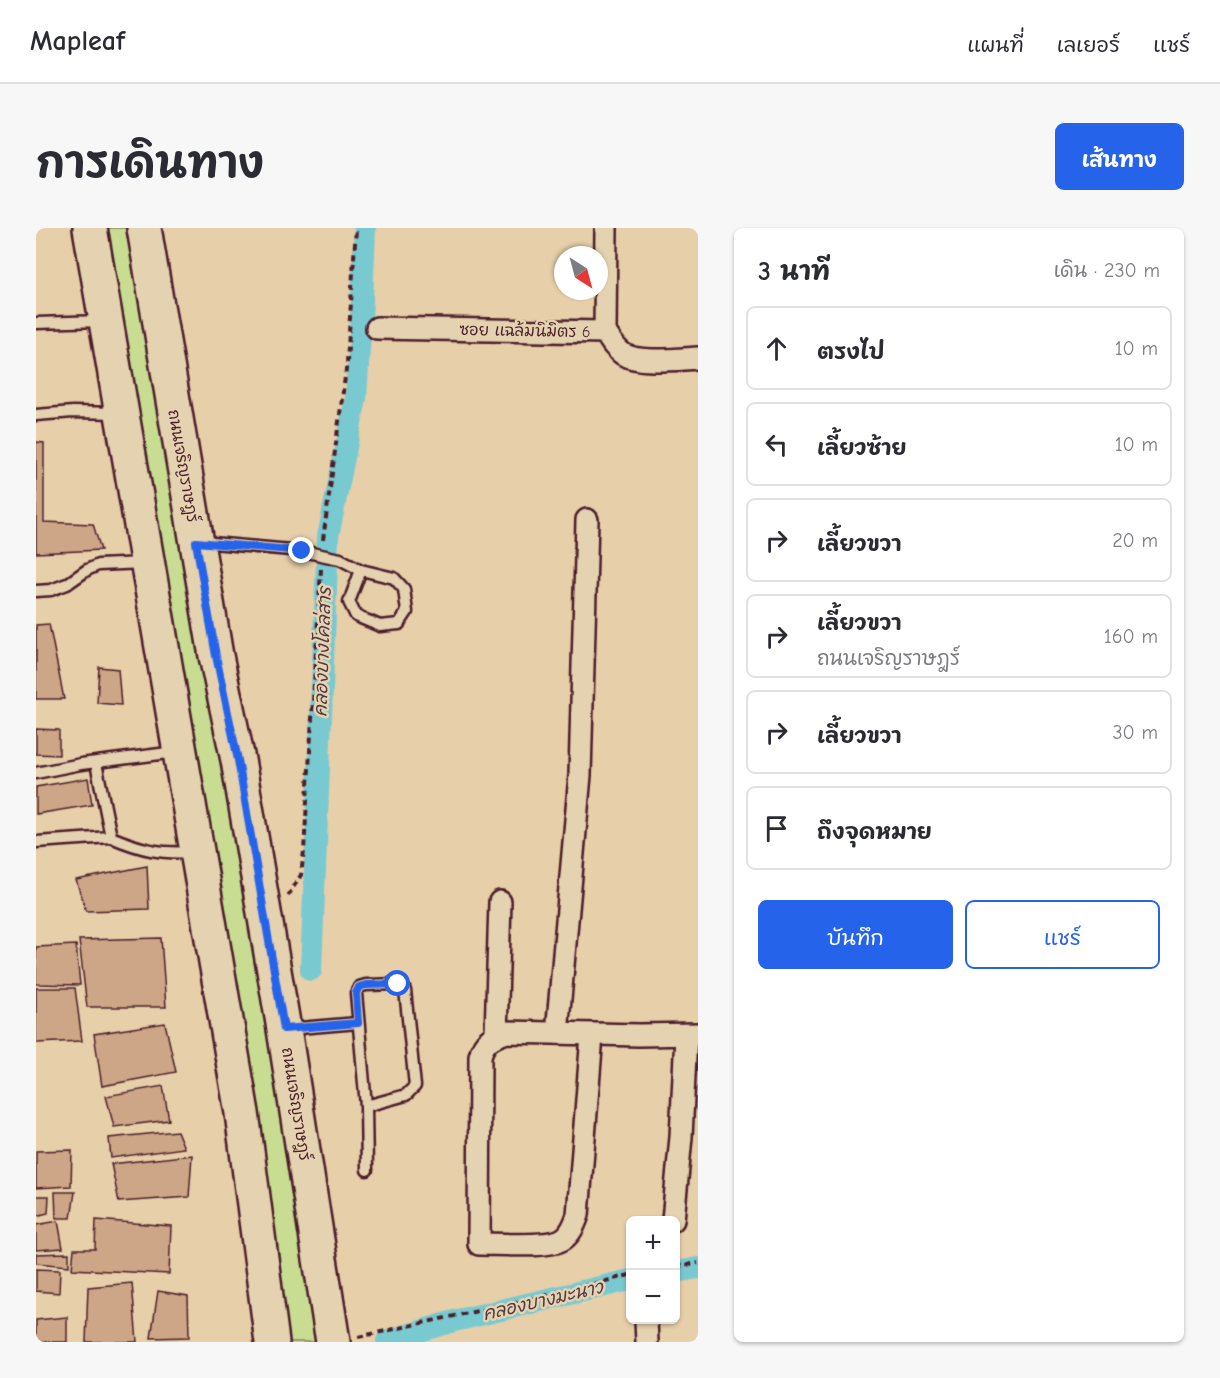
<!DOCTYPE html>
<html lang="th">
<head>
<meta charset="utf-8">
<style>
	body { margin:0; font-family:"Comic Neue","Playpen Sans Thai",sans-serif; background:#f7f7f7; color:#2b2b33 }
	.controls { position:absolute; right:18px; bottom:18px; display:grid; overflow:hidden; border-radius:9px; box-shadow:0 2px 4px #0004 }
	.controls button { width:54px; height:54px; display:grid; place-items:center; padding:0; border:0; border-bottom:2px solid #e1e1e2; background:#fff; color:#2b2b33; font:30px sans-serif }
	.compass { position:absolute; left:518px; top:18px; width:54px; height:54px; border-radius:50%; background:#fff; box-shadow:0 2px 4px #0004; rotate:144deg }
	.stop { position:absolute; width:18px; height:18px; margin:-14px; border:4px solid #2563eb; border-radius:50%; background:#fff }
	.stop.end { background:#2563eb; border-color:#fff; box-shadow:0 2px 6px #0008 }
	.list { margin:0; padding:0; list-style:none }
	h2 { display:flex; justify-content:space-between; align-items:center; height:78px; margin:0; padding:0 24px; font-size:26px }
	h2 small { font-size:20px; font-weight:400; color:#7c7c81 }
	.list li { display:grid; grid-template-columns:39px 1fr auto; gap:18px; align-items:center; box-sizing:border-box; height:84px; margin:0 12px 12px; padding:0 12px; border:2px solid #e1e1e2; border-radius:9px }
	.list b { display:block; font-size:22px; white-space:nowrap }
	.list p { margin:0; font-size:20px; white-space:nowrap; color:#7c7c81 }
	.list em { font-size:20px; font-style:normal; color:#7c7c81 }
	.actions { display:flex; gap:12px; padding:18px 24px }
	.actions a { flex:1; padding:14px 0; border:2px solid #2563eb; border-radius:9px; text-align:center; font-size:21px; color:#2563eb }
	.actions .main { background:#2563eb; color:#fff }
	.icon { flex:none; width:33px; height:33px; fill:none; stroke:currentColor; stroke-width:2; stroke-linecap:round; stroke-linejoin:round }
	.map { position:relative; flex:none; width:662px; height:1114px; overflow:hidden; border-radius:9px }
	header { display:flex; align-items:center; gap:36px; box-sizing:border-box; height:84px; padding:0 30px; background:#fff; border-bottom:2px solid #e1e1e2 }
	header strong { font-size:28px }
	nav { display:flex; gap:33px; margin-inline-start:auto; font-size:21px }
	.intro { display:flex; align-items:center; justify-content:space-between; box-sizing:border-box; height:144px; padding:0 36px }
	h1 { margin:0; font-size:42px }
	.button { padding:15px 27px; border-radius:9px; background:#2563eb; color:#fff; font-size:21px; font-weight:700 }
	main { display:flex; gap:36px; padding:0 36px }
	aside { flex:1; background:#fff; border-radius:9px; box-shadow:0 2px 4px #0004 }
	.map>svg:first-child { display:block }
	.green { fill:#c8dd92; stroke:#897e5e; stroke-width:1.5 }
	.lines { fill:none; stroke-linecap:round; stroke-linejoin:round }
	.canal { stroke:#79cad0; stroke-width:22 }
	.building { fill:#cca686; stroke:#4a1f2b; stroke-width:1.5 }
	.lane-casing { stroke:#4a1f2b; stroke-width:15 }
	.street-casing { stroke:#4a1f2b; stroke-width:26 }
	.primary-casing { stroke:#4a1f2b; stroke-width:38 }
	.path { stroke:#4a1f2b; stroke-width:4; stroke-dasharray:6 4.5; stroke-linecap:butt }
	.lane { stroke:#e5d2b0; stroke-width:10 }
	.street { stroke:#e5d2b0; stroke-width:21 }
	.primary { stroke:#e5d2b0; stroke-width:33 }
	.lane-bridge-casing { stroke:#4a1f2b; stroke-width:15; stroke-linecap:butt }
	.lane-bridge { stroke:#e5d2b0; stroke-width:10 }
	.route { stroke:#2563eb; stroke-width:8 }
	.labels { text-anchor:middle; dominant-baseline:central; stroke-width:5; stroke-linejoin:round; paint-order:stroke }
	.street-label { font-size:16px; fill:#4a1f2b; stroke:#e5d2b0 }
	.water-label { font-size:18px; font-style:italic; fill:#513944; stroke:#e5d2b0 }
</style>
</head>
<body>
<header>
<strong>Mapleaf</strong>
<nav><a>แผนที่</a><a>เลเยอร์</a><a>แชร์</a></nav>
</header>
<div class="intro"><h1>การเดินทาง</h1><a class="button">เส้นทาง</a></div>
<main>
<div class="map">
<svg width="662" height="1114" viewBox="0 0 662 1114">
	<rect width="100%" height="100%" fill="#e7cfaa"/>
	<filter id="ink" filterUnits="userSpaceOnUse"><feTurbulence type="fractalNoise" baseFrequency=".0167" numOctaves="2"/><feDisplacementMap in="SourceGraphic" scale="12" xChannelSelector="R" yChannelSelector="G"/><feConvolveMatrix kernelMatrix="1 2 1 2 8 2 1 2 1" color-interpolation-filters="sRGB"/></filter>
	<g filter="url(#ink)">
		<!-- green -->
		<path class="green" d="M65 0H93L147 329 229 777 281 1114H252Z"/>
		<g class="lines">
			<!-- canal -->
			<g class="canal">
				<path d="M275 742 292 309 320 170 326 73 329 0"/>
				<path d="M640 1044 662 1040"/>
				<path d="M351 1113 418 1093 594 1052"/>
			</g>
		</g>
		<!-- building -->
		<g class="building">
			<path d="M0 214 8 215V294L57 296 65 322 0 325Z"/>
			<path d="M13 396 28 471H0V397Z"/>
			<path d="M63 439 82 441 85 477 61 475Z"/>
			<path d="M0 501 23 502V527L0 526Z"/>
			<path d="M52 550 56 577 0 586V559Z"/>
			<path d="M111 638 113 681 50 683 40 652Z"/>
			<path d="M125 710 130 779H51L43 712Z"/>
			<path d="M40 717 44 757 0 756V719Z"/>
			<path d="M0 760H39L46 813 0 815Z"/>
			<path d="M129 795 140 844 66 858 58 806Z"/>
			<path d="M127 858 133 892 78 899 70 868Z"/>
			<path d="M141 903 148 920 75 930 73 910Z"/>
			<path d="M36 922 35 958 0 960V923Z"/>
			<path d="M156 927 153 969 83 974 75 936Z"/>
			<path d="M19 964H39L35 990H20Z"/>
			<path d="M0 968H13L12 985 0 988Z"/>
			<path d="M60 992 135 998 133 1046 36 1041 38 1021H59Z"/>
			<path d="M22 993 27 1020 0 1022V997Z"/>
			<path d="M33 1025V1038L0 1035V1026Z"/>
			<path d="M0 1041 24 1042 23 1065 0 1063Z"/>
			<path d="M96 1055 101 1114H50L52 1059Z"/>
			<path d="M122 1063 152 1068 153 1109 115 1110Z"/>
			<path d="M31 1089V1114H0V1092Z"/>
		</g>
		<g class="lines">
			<defs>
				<g id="lane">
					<path d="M0 95 66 93"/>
					<path d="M0 187 37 184 82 185"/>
					<path d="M165 314 266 323"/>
					<path d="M304 331 325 342 358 350 368 361 371 384 363 396 344 398 320 388 313 374 325 342"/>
					<path d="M0 363 15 362 31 356 51 342 62 337 108 335"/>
					<path d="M0 545 45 536 140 524"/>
					<path d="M75 609C106 622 124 626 157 624"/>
					<path d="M0 614 75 609 60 535"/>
					<path d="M251 801 322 795"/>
					<path d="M330 878 370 867 379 858 369 762 362 756 330 757 323 759 320 765 330 878 331 942"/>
				</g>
				<g id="street">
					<path d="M341 100 569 104C574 112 578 120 587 126 603 136 643 131 662 130"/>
					<path d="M569 104 570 0"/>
					<path d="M521 805 544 547 551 292"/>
					<path d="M460 807 464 674"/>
					<path d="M556 807 542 987C539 996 535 1006 527 1011 513 1020 462 1016 443 1016L444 828C448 812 456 809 471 804L603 807 662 806"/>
					<path d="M637 992 645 909 650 807"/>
					<path d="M610 1092 611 1114"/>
				</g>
				<g id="primary">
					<path d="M54 0 206 885 236 1114"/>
					<path d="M108 0 180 428 202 532 248 801 297 1114"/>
				</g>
			</defs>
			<!-- lane casing -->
			<use href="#lane" class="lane-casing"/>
			<!-- street casing -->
			<use href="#street" class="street-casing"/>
			<!-- primary casing -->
			<use href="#primary" class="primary-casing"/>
			<!-- path -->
			<g class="path">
				<path d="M287 312 311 134 320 0"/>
				<path d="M252 668 265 647 268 623 285 341"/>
				<path d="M640 1039 662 1035"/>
				<path d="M322 1109 492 1072 594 1047"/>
			</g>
			<!-- lane -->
			<use href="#lane" class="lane"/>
			<!-- street -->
			<use href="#street" class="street"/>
			<!-- primary -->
			<use href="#primary" class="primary"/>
			<defs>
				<path id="lane-bridge" d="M266 323 304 331"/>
			</defs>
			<!-- lane-bridge casing -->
			<use href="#lane-bridge" class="lane-bridge-casing"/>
			<!-- lane-bridge -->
			<use href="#lane-bridge" class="lane-bridge"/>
		</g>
	</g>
	<g class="lines" filter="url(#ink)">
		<!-- route -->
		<path class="route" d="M266 323 160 314 180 428 202 532 248 801 322 795 320 765 323 759 330 757 362 756"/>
	</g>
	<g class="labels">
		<!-- street labels -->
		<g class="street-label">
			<text transform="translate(489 103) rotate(1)">ซอย แฉล้มนิมิตร 6</text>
			<text transform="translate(147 238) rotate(80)">ถนนเจริญราษฎร์</text>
			<text transform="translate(260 876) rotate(81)">ถนนเจริญราษฎร์</text>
		</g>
		<!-- water labels -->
		<g class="water-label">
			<text transform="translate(287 424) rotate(-88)">คลองบางโคล่สาร</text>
			<text transform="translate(507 1073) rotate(-13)">คลองบางมะนาว</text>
		</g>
	</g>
</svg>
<div class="controls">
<button>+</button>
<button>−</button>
</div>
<svg class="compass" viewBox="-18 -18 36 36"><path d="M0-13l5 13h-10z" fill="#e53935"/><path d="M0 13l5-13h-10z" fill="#7c7c81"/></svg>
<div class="stop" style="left:362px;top:756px"></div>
<div class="stop end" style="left:266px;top:323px"></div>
</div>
<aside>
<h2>3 นาที<small>เดิน · 230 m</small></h2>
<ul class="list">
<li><svg class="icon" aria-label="ahead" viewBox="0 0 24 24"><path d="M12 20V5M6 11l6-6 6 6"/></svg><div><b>ตรงไป</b></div><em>10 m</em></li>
<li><svg class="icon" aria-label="left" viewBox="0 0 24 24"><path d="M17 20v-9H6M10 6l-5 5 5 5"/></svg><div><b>เลี้ยวซ้าย</b></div><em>10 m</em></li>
<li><svg class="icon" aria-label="right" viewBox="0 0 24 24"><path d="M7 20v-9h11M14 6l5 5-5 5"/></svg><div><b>เลี้ยวขวา</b></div><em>20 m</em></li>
<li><svg class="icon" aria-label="right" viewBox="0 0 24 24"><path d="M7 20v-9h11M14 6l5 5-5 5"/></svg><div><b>เลี้ยวขวา</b><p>ถนนเจริญราษฎร์</p></div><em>160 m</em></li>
<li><svg class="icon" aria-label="right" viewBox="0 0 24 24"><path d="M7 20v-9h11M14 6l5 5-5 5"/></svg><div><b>เลี้ยวขวา</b></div><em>30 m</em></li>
<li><svg class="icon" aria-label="arrive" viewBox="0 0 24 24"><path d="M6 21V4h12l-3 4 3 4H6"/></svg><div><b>ถึงจุดหมาย</b></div></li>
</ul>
<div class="actions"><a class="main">บันทึก</a><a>แชร์</a></div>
</aside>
</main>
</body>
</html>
